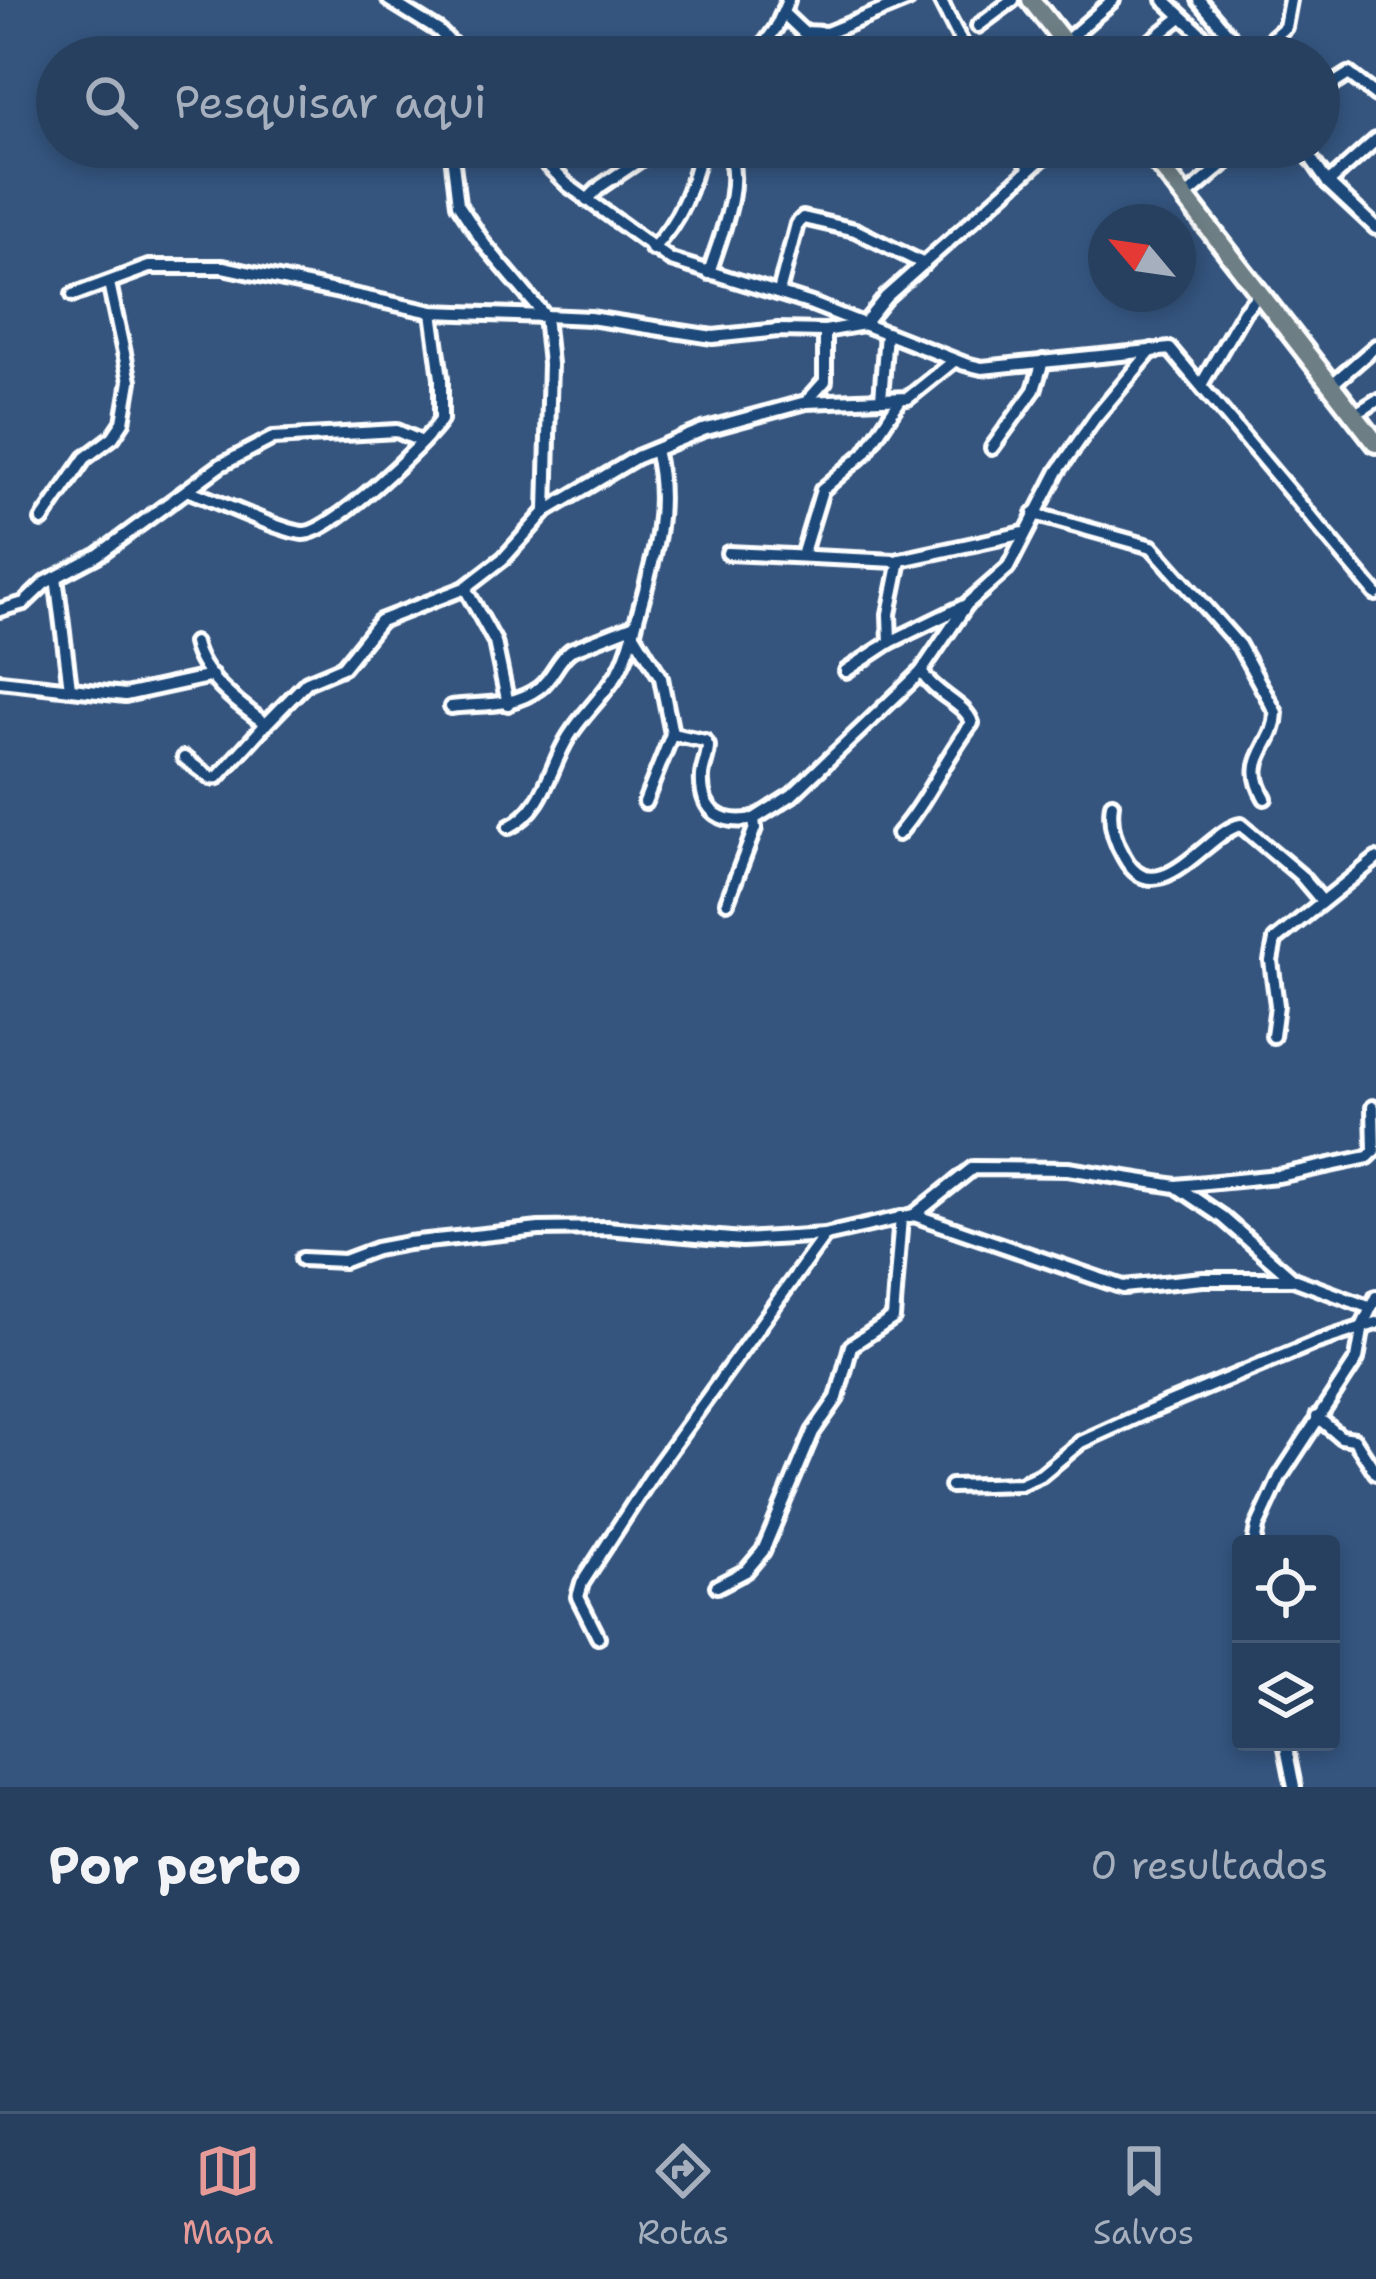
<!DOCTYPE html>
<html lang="pt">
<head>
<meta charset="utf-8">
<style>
	body { margin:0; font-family:"Shantell Sans",sans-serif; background:#304765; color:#f1f3f6 }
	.controls { position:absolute; right:36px; bottom:36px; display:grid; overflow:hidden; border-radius:12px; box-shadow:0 6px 18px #0003 }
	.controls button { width:108px; height:108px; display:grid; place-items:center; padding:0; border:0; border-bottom:3px solid #445974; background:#28405f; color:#f1f3f6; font:60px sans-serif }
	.compass { position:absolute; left:1088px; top:204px; width:108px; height:108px; border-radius:50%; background:#28405f; box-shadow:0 6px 18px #0003; rotate:299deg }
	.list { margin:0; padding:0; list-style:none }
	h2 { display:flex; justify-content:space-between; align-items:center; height:156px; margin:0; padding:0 48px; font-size:51px }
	h2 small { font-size:39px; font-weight:400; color:#a5afbd }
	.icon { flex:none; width:66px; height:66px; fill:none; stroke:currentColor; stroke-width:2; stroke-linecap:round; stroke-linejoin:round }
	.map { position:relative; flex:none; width:1376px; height:1787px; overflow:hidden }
	.search { position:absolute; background:#28405f; box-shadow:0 6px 18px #0003; left:36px; right:36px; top:36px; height:132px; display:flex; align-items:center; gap:30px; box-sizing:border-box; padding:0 42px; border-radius:66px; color:#a5afbd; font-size:45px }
	.sheet { height:324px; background:#28405f }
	nav { display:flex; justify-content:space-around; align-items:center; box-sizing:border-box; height:168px; border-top:3px solid #445974; background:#28405f; font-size:33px; color:#a5afbd }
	nav a { display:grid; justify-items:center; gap:6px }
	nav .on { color:#e69b98 }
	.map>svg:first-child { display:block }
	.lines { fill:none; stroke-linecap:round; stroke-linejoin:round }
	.minor-casing { stroke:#fff; stroke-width:20 }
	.primary-casing { stroke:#fff; stroke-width:26 }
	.minor { stroke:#1f4a7a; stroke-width:10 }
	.primary { stroke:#6d7e84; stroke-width:16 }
</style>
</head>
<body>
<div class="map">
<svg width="1376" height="1787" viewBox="0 0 1376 1787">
	<rect width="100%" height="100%" fill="#35557f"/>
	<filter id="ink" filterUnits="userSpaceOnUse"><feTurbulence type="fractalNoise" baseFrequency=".00833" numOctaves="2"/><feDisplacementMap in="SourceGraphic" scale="24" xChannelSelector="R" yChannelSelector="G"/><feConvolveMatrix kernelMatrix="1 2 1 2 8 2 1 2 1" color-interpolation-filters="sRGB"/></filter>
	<g filter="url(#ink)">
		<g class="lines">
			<defs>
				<g id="minor">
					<path d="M389 0 439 31 465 57"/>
					<path d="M940 0 969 57"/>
					<path d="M1164 0 1213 45 1242 51"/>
					<path d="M1199 0 1248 57"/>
					<path d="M784 14 803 32 827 33 908 0"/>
					<path d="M978 26 1013 0"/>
					<path d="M1064 43 1113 0"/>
					<path d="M755 57 776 28 788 0"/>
					<path d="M1131 57 1181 17"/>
					<path d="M1251 57 1285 27 1290 0"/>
					<path d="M1319 93 1349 74 1376 95"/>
					<path d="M451 147 458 204 485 245 545 316 590 318 713 337 778 330 825 331 864 324 886 297 1055 147"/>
					<path d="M529 147 569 186 671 260 812 304 965 364 982 368 1170 349 1376 594"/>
					<path d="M1018 147 1030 168"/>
					<path d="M1303 147 1328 183 1376 228"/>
					<path d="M1328 183 1376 140"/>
					<path d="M1184 198 1244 147"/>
					<path d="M587 200 601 186 659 147"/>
					<path d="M652 249C680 220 693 187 701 147"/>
					<path d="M709 273C719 239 747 179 725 147"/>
					<path d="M779 292 797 224 803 218 855 230 924 264"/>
					<path d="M73 295 149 267H223L432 312 545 316 550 364 546 511"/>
					<path d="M1201 385 1244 311 1259 294"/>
					<path d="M1330 386 1376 346"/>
					<path d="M881 399 886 333"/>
					<path d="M808 400 825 381V331"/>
					<path d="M1354 415 1376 401"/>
					<path d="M992 448 1034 390 1043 361"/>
					<path d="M187 490C213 499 280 531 303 533 329 535 426 443 441 420V378L432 312"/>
					<path d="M1034 514 1152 547 1239 645 1276 713C1275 748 1241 758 1265 798"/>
					<path d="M42 520 85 458 113 437 123 422 130 381 109 283"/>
					<path d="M728 553 896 561 1024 533"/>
					<path d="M802 556 822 490 865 453 900 400"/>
					<path d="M56 577 70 688"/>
					<path d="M465 588 495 642 508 704"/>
					<path d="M0 610 24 603 45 583 98 555 221 465 273 438 397 431 422 442"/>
					<path d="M634 634 661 678 672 734 645 802"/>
					<path d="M890 642 889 614 900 560"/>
					<path d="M194 643C202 678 239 704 266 724L307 682 343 667 380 621 465 588 504 558 546 511 637 457 703 430 806 402 908 398 954 361"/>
					<path d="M846 671 890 642 964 606"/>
					<path d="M0 681 125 695 212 676"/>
					<path d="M451 707C483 703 512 708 539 688 553 678 557 660 571 650L635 625"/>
					<path d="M672 734 705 741 708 746C708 757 703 765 702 776 700 813 723 825 754 819"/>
					<path d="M184 758 211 778 218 777 266 724"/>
					<path d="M1112 804C1109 823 1114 840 1124 857 1157 917 1210 829 1241 825L1300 875 1322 901"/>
					<path d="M509 827C546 809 549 767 569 736 584 712 606 694 620 669 629 652 633 634 638 615 654 559 670 508 655 450"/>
					<path d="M898 834C928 800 944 759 972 723 965 703 937 696 921 672"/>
					<path d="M727 902 755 828 754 819 792 795 921 672 967 604 1008 568 1058 471 1095 418 1152 350"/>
					<path d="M1273 1036 1277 1005 1271 961 1275 940 1376 859"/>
					<path d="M1176 1186 1278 1176 1368 1157 1374 1151 1373 1107"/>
					<path d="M914 1215 973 1168 1068 1169 1176 1186 1222 1217 1293 1279 1371 1308"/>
					<path d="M302 1259 344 1261 376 1249 408 1243 539 1229 607 1228 742 1240 825 1235"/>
					<path d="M1317 1417 1341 1437 1354 1439 1376 1473"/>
					<path d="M951 1486 1020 1484 1041 1475 1081 1442 1145 1413 1314 1343 1376 1323"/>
					<path d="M1254 1544 1257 1527 1280 1477 1357 1359 1363 1325 1376 1297"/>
					<path d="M717 1586 746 1571 763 1551 813 1432 837 1398 851 1346 893 1318 901 1217"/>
					<path d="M598 1637 578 1597 582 1583 656 1469 825 1235 914 1215 1123 1287 1203 1279H1293"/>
					<path d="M1285 1742 1294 1787"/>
				</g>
				<g id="primary">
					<path d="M1031 0 1076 57"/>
					<path d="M1146 147 1376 443"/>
				</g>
			</defs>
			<!-- minor casing -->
			<use href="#minor" class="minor-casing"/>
			<!-- primary casing -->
			<use href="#primary" class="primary-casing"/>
			<!-- minor -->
			<use href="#minor" class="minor"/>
			<!-- primary -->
			<use href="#primary" class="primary"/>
		</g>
	</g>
</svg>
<div class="controls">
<button><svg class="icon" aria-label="locate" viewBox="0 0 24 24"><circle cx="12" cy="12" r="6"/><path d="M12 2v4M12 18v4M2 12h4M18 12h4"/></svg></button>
<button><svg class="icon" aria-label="layers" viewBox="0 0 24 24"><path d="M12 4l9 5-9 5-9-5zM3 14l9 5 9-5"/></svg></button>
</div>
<svg class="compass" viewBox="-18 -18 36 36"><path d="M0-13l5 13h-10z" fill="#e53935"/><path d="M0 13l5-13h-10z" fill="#a5afbd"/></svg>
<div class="search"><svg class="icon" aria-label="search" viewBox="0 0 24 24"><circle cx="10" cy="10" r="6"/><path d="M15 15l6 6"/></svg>Pesquisar aqui</div>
</div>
<section class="sheet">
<h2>Por perto<small>0 resultados</small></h2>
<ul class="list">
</ul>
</section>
<nav>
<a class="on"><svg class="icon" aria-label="map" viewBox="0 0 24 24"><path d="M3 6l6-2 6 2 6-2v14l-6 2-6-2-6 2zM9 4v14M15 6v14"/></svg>Mapa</a>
<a><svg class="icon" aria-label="directions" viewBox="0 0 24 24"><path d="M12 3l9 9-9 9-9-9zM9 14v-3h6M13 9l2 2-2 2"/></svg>Rotas</a>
<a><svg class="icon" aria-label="saved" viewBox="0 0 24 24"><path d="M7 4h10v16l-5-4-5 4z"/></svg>Salvos</a>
</nav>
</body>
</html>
